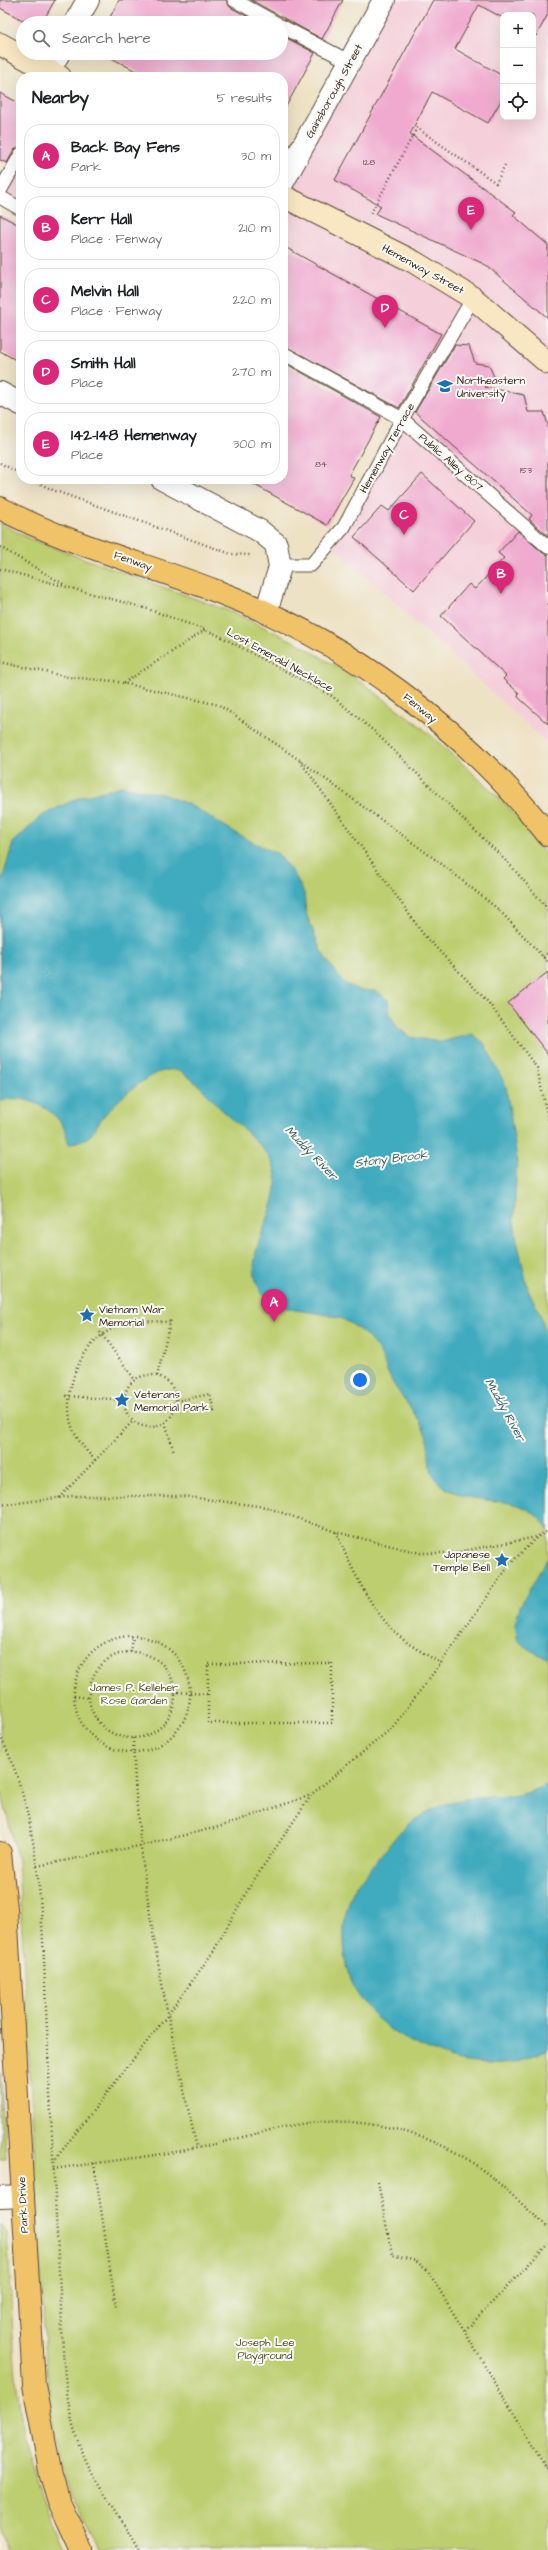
<!DOCTYPE html>
<html lang="en">
<head>
<meta charset="utf-8">
<style>
	body { margin:0; font-family:"Architects Daughter",sans-serif; background:#f6f6f6; color:#202124 }
	.controls { position:absolute; right:12px; top:12px; display:grid; overflow:hidden; border-radius:8px; box-shadow:0 4px 16px #0002 }
	.controls button { width:36px; height:36px; display:grid; place-items:center; padding:0; border:0; border-bottom:1px solid #e0e0e0; background:#fff; color:#202124; font:20px sans-serif }
	.you { position:absolute; left:360px; top:1380px; width:14px; height:14px; margin:-10px; border:3px solid #fff; border-radius:50%; background:#1a73e8; box-shadow:0 0 0 6px #1a73e833 }
	.badge { display:grid; place-items:center; width:26px; height:26px; border-radius:50%; background:#db2777; color:#fff; font-size:13px; font-weight:700 }
	.pin { position:absolute; translate:-50% -33px; filter:drop-shadow(0 1px 2px #0008) }
	.pin::after { content:''; position:absolute; top:21px; width:14px; height:12px; background:inherit; clip-path:polygon(0 0,100% 0,50% 100%) }
	.list { margin:0; padding:0; list-style:none }
	h2 { display:flex; justify-content:space-between; align-items:center; height:52px; margin:0; padding:0 16px; font-size:17px }
	h2 small { font-size:13px; font-weight:400; color:#757577 }
	.list li { display:grid; grid-template-columns:26px 1fr auto; gap:12px; align-items:center; box-sizing:border-box; height:64px; margin:0 8px 8px; padding:0 8px; border:1px solid #e0e0e0; border-radius:16px }
	.list b { display:block; font-size:15px; white-space:nowrap }
	.list p { margin:0; font-size:13px; white-space:nowrap; color:#757577 }
	.list em { font-size:13px; font-style:normal; color:#757577 }
	.icon { flex:none; width:22px; height:22px; fill:none; stroke:currentColor; stroke-width:2; stroke-linecap:round; stroke-linejoin:round }
	.map { position:relative; flex:none; width:548px; height:2550px; overflow:hidden }
	.search { position:absolute; background:#fff; box-shadow:0 4px 16px #0002; left:16px; top:16px; width:272px; height:44px; display:flex; align-items:center; gap:10px; box-sizing:border-box; padding:0 14px; border-radius:22px; color:#757577; font-size:15px }
	.panel { position:absolute; background:#fff; box-shadow:0 4px 16px #0002; left:16px; top:72px; width:272px; height:412px; border-radius:16px }
	.map>svg:first-child { display:block }
	.built { fill:#f5cfda; fill-rule:evenodd }
	.green { fill:#bdce70; stroke:#7c7c47 }
	.water { fill:#3faabe; stroke:#3d6a6e }
	.building { fill:#f0aacf }
	.lines { fill:none; stroke-linecap:round; stroke-linejoin:round }
	.service-casing { stroke:#564637; stroke-width:15 }
	.minor-casing { stroke:#564637; stroke-width:24 }
	.secondary-casing { stroke:#564637; stroke-width:24 }
	.primary-casing { stroke:#564637; stroke-width:24 }
	.path { stroke:#564637; stroke-width:2.5; stroke-dasharray:1 3; stroke-linecap:butt }
	.service { stroke:#fff; stroke-width:13 }
	.minor { stroke:#fff; stroke-width:22 }
	.secondary { stroke:#f9e7c3; stroke-width:22 }
	.primary { stroke:#f1c369; stroke-width:22 }
	.labels { text-anchor:middle; dominant-baseline:central; stroke-width:4; stroke-linejoin:round; paint-order:stroke }
	.number-label { font-size:9px; fill:#684a4a }
	.street-label { font-size:11px; fill:#3b2a1e; stroke:#f6f6f2 }
	.poi-label { font-size:11px; fill:#3b2a1e; stroke:#f6f6f2; text-anchor:start }
	.park-label { font-size:11px; fill:#5c5332; stroke:#f6f6f2 }
	.water-label { font-size:12px; font-style:italic; fill:#3d5d5e; stroke:#f6f6f2 }
</style>
</head>
<body>
<div class="map">
<svg width="548" height="2550" viewBox="0 0 548 2550">
	<rect width="100%" height="100%" fill="#f6f6f2"/>
	<filter id="ink" filterUnits="userSpaceOnUse"><feTurbulence type="fractalNoise" baseFrequency=".025" numOctaves="2"/><feDisplacementMap in="SourceGraphic" scale="8" xChannelSelector="R" yChannelSelector="G"/><feConvolveMatrix kernelMatrix="1 2 1 2 8 2 1 2 1" color-interpolation-filters="sRGB"/></filter>
	<filter id="wash" filterUnits="userSpaceOnUse"><feTurbulence type="fractalNoise" baseFrequency=".012" numOctaves="4" result="noise"/><feDisplacementMap in="SourceGraphic" scale="16" xChannelSelector="R" yChannelSelector="G"/><feGaussianBlur stdDeviation="0.9" result="paint"/><feColorMatrix in="noise" values="0 0 0 0 0 0 0 0 0 0 0 0 0 0 0 0 0 1.4 0 .05"/><feComposite in="paint" operator="in"/></filter>
	<g filter="url(#wash)">
		<rect width="100%" height="100%" fill="#eee2c5"/>
		<!-- built -->
		<g class="built">
			<path d="M384 0H548V744L334 547 402 419 283 353V182ZM503 15H533V117H503Z"/>
			<path d="M21 154V209L0 191Z"/>
		</g>
		<!-- green -->
		<g class="green">
			<path d="M0 523 30 539 235 613 301 645 357 679 419 725 465 766 505 803 548 857V2550H101C86 2524 70 2496 62 2467 51 2427 48 2386 45 2346L18 1861 0 1786Z"/>
			<path d="M0 2072 6 2159H0Z"/>
			<path d="M0 2225 7 2233C13 2299 11 2368 24 2433 33 2473 48 2512 65 2550H8L0 2520Z"/>
		</g>
		<!-- water -->
		<g class="water">
			<path d="M122 786 162 794 190 805 248 840 278 854 296 877 304 893 306 913 321 951 332 968 345 984 359 990 377 991 388 1000 390 1014 397 1027 410 1037 441 1042 472 1034 484 1043 506 1086 517 1158 514 1221 517 1240 528 1289 541 1316 548 1340V1530C525 1491 489 1508 454 1492 450 1490 444 1488 440 1484 424 1466 432 1455 426 1435 419 1416 403 1400 393 1383 387 1374 385 1363 380 1353 373 1341 360 1329 348 1322 327 1308 277 1317 261 1292 237 1252 284 1213 275 1170 270 1149 237 1124 221 1109 210 1098 190 1073 175 1070 153 1066 115 1102 102 1118 98 1123 95 1130 91 1135 86 1140 75 1142 69 1145 67 1138 65 1129 62 1124 49 1106 22 1093 0 1101V886L13 843 41 816 78 798Z"/>
			<path d="M548 1557V1657L537 1654 518 1641 515 1624 520 1606Z"/>
			<path d="M548 1783V2051C532 2054 516 2064 502 2064 493 2065 475 2063 466 2062 449 2060 432 2051 417 2045 395 2035 365 2012 355 1989 342 1961 339 1920 353 1892 359 1879 371 1867 381 1856 390 1844 399 1831 411 1822 423 1814 441 1804 455 1801 488 1793 518 1803 548 1783Z"/>
		</g>
		<g id="blocks">
			<!-- building -->
			<g class="building">
				<path d="M0 0H55L42 23H28L0 8Z"/>
				<path d="M119 0H226L230 7 259 23H107Z"/>
				<path d="M251 0H343L322 39Z"/>
				<path d="M433 0H548V14L536 36 533 34V15H503V18L479 5 455 49 503 76V97L488 123 432 92 410 134 516 212 513 215 548 245V318L486 265 376 214 381 206 335 180Z"/>
				<path d="M281 35 315 53 283 112V77H147L102 53H281Z"/>
				<path d="M0 93 21 104V146L14 150 7 163 0 160Z"/>
				<path d="M0 215 21 226V363L0 351Z"/>
				<path d="M283 246 441 334 399 408 283 345Z"/>
				<path d="M455 345 469 346 475 363 489 365 494 377 485 387 524 395 528 412H544L548 425V536L529 519 532 515 415 412Z"/>
				<path d="M283 362 381 417 349 475 354 478 327 525 244 479H283Z"/>
				<path d="M422 474 474 521 414 590 354 537 382 506 389 511Z"/>
				<path d="M518 531 543 553 548 555V724L518 697 519 693 503 679 506 676 441 616 469 584 475 589 504 558 498 553Z"/>
				<path d="M548 972V1054L508 1003Z"/>
			</g>
		</g>
	</g>
	<g filter="url(#ink)">
		<use href="#blocks" fill-opacity="0" stroke="#564637" stroke-width="1"/>
		<g class="lines">
			<defs>
				<g id="service">
					<path d="M234 0 276 23"/>
					<path d="M281 26 350 62"/>
					<path d="M0 191 21 154"/>
					<path d="M0 197 21 209"/>
					<path d="M283 353 402 419 548 547"/>
					<path d="M279 562 288 565H311L344 527 402 419 473 298"/>
				</g>
				<g id="minor">
					<path d="M75 23 88 0"/>
					<path d="M49 71 59 53"/>
					<path d="M283 182 384 0"/>
					<path d="M0 393 21 404"/>
					<path d="M162 479 260 531 276 544 280 567 266 612"/>
					<path d="M0 2197 23 2196"/>
				</g>
				<g id="secondary">
					<path d="M0 44 60 77"/>
					<path d="M283 196 414 262 473 298 548 363"/>
				</g>
				<g id="primary">
					<path d="M0 508C68 545 144 563 216 591 345 640 463 726 548 835"/>
					<path d="M0 1853 6 1909 34 2385 51 2476 58 2499 82 2550"/>
				</g>
			</defs>
			<!-- service casing -->
			<use href="#service" class="service-casing"/>
			<!-- minor casing -->
			<use href="#minor" class="minor-casing"/>
			<!-- secondary casing -->
			<use href="#secondary" class="secondary-casing"/>
			<!-- primary casing -->
			<use href="#primary" class="primary-casing"/>
			<!-- path -->
			<g class="path">
				<path d="M371 213 417 128 496 183 505 165"/>
				<path d="M0 463 21 474"/>
				<path d="M30 479 53 490 231 554 250 555"/>
				<path d="M0 547 65 585"/>
				<path d="M0 569 145 608 216 634 332 696 375 732 512 867 548 909"/>
				<path d="M0 662 68 677 114 681 219 705 298 759 443 865 499 910 548 962"/>
				<path d="M124 683 205 630"/>
				<path d="M300 761 424 935 488 1002 537 1068 548 1119"/>
				<path d="M543 957 548 953"/>
				<path d="M100 1332 135 1380"/>
				<circle cx="150" cy="1401" r="26"/>
				<path d="M157 1376 171 1319"/>
				<path d="M66 1396 124 1400"/>
				<path d="M176 1401 210 1394 214 1411 207 1412"/>
				<path d="M165 1422 174 1452"/>
				<path d="M95 1460C84 1449 73 1435 70 1419 64 1383 84 1336 122 1325 138 1320 154 1321 170 1322"/>
				<path d="M59 1498 133 1421"/>
				<path d="M0 1505 72 1496H182L266 1507 336 1532 420 1553H452L537 1537"/>
				<path d="M336 1532C352 1569 372 1615 405 1641 416 1649 429 1656 441 1663"/>
				<circle cx="132" cy="1694" r="58"/>
				<path d="M131 1652 133 1637"/>
				<circle cx="132" cy="1695" r="43"/>
				<path d="M332 1663V1723H208V1664Z"/>
				<path d="M174 1692 208 1694"/>
				<path d="M74 1696 89 1698"/>
				<path d="M0 1736C44 1821 42 1935 47 2029 51 2116 55 2203 60 2290 63 2336 62 2386 75 2432 87 2474 118 2511 139 2550"/>
				<path d="M133 1738C137 1877 166 2012 197 2148"/>
				<path d="M37 1866 139 1846 222 1826 311 1795"/>
				<path d="M53 2162 167 2016 213 1952 250 1886 312 1794 392 1728 441 1663 510 1564 537 1537 548 1531"/>
				<path d="M94 2163 116 2308"/>
				<path d="M53 2169C101 2162 150 2157 197 2148 228 2142 258 2132 289 2126 345 2115 403 2125 453 2151 488 2169 518 2202 548 2227"/>
				<path d="M378 2182 392 2255 416 2261 428 2271 548 2470"/>
				<path d="M465 2331 548 2244"/>
			</g>
			<!-- service -->
			<use href="#service" class="service"/>
			<!-- minor -->
			<use href="#minor" class="minor"/>
			<!-- secondary -->
			<use href="#secondary" class="secondary"/>
			<!-- primary -->
			<use href="#primary" class="primary"/>
		</g>
	</g>
	<!-- icons -->
	<defs>
		<symbol id="university-bare" viewBox="-9 -9 18 18"><path d="M0-5L7-2L0 1L-7-2ZM-4 1L0 2.5L4 1V4Q0 6-4 4Z" fill="#1f6fb2" stroke="#f6f6f2" stroke-width="2.5" paint-order="stroke"/></symbol>
		<symbol id="sight-bare" viewBox="-9 -9 18 18"><path d="M0-6L1.8-2.2L6-1.7L2.9 1.2L3.7 5.4L0 3.3L-3.7 5.4L-2.9 1.2L-6-1.7L-1.8-2.2Z" fill="#1f6fb2" stroke="#f6f6f2" stroke-width="2.5" paint-order="stroke"/></symbol>
	</defs>
	<g fill-rule="evenodd">
		<use href="#university-bare" x="434" y="375" width="22" height="22"/>
		<use href="#sight-bare" x="76" y="1304" width="22" height="22"/>
		<use href="#sight-bare" x="111" y="1389" width="22" height="22"/>
		<use href="#sight-bare" x="491" y="1549" width="22" height="22"/>
	</g>
	<g class="labels">
		<!-- number labels -->
		<g class="number-label">
			<text x="369" y="162">128</text>
			<text x="321" y="464">84</text>
			<text x="526" y="470">153</text>
		</g>
		<!-- street labels -->
		<g class="street-label">
			<text transform="translate(334 91) rotate(-61)">Gainsborough Street</text>
			<text transform="translate(423 269) rotate(29)">Hemenway Street</text>
			<text transform="translate(387 448) rotate(-61)">Hemenway Terrace</text>
			<text transform="translate(451 462) rotate(41)">Public Alley 807</text>
			<text transform="translate(133 561) rotate(19)">Fenway</text>
			<text transform="translate(280 660) rotate(29)">Lost Emerald Necklace</text>
			<text transform="translate(420 708) rotate(39)">Fenway</text>
			<text transform="translate(23 2205) rotate(-93)">Park Drive</text>
		</g>
		<!-- poi labels -->
		<g class="poi-label">
			<text x="457" y="380">Northeastern<tspan x="457" dy="13">University</tspan></text>
			<text x="99" y="1309">Vietnam War<tspan x="99" dy="13">Memorial</tspan></text>
			<text x="134" y="1394">Veterans<tspan x="134" dy="13">Memorial Park</tspan></text>
			<text x="490" y="1554" text-anchor="end">Japanese<tspan x="490" dy="13">Temple Bell</tspan></text>
		</g>
		<!-- park labels -->
		<g class="park-label">
			<text x="134" y="1687">James P. Kelleher<tspan x="134" dy="13">Rose Garden</tspan></text>
			<text x="265" y="2342">Joseph Lee<tspan x="265" dy="13">Playground</tspan></text>
		</g>
		<!-- water labels -->
		<g class="water-label">
			<text transform="translate(311 1153) rotate(46)">Muddy River</text>
			<text transform="translate(391 1159) rotate(-7)">Stony Brook</text>
			<text transform="translate(505 1410) rotate(61)">Muddy River</text>
		</g>
	</g>
</svg>
<div class="controls">
<button>+</button>
<button>−</button>
<button><svg class="icon" aria-label="locate" viewBox="0 0 24 24"><circle cx="12" cy="12" r="6"/><path d="M12 2v4M12 18v4M2 12h4M18 12h4"/></svg></button>
</div>
<div class="you"></div>
<div class="pin badge" style="left:274px;top:1322px">A</div>
<div class="pin badge" style="left:501px;top:594px">B</div>
<div class="pin badge" style="left:404px;top:535px">C</div>
<div class="pin badge" style="left:385px;top:328px">D</div>
<div class="pin badge" style="left:471px;top:230px">E</div>
<div class="search"><svg class="icon" aria-label="search" viewBox="0 0 24 24"><circle cx="10" cy="10" r="6"/><path d="M15 15l6 6"/></svg>Search here</div>
<section class="panel">
<h2>Nearby<small>5 results</small></h2>
<ul class="list">
<li><span class="badge">A</span><div><b>Back Bay Fens</b><p>Park</p></div><em>30 m</em></li>
<li><span class="badge">B</span><div><b>Kerr Hall</b><p>Place · Fenway</p></div><em>210 m</em></li>
<li><span class="badge">C</span><div><b>Melvin Hall</b><p>Place · Fenway</p></div><em>220 m</em></li>
<li><span class="badge">D</span><div><b>Smith Hall</b><p>Place</p></div><em>270 m</em></li>
<li><span class="badge">E</span><div><b>142-148 Hemenway</b><p>Place</p></div><em>300 m</em></li>
</ul>
</section>
</div>
</body>
</html>
